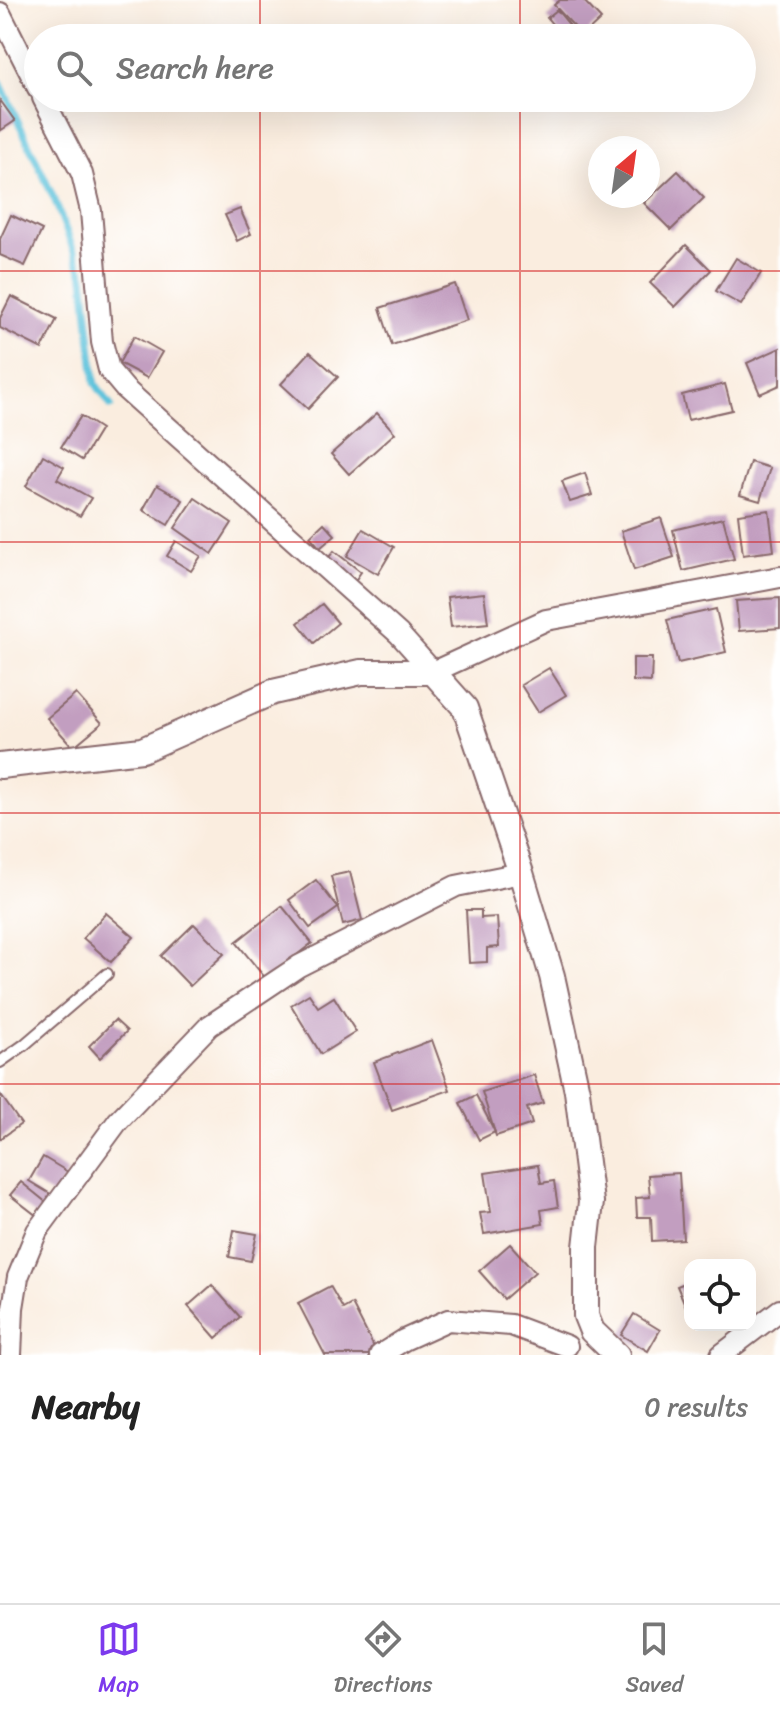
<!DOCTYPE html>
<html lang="en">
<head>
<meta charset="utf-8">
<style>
	body { margin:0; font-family:Sriracha,sans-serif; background:#f6f6f6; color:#222 }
	.controls { position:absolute; right:24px; bottom:24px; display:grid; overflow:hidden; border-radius:16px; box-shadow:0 8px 32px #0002 }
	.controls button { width:72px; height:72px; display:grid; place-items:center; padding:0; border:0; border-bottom:2px solid #e0e0e0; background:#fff; color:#222; font:40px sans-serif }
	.compass { position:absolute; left:588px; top:136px; width:72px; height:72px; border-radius:50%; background:#fff; box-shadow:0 8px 32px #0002; rotate:29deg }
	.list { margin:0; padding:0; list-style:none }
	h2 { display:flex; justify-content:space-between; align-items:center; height:104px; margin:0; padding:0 32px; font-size:34px }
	h2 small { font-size:26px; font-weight:400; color:#767676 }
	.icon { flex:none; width:44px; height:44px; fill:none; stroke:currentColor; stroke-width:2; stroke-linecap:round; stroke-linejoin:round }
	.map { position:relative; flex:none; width:780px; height:1355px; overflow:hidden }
	.search { position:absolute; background:#fff; box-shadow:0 8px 32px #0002; left:24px; right:24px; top:24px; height:88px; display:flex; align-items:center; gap:20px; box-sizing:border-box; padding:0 28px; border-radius:44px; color:#767676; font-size:30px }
	.sheet { height:248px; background:#fff }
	nav { display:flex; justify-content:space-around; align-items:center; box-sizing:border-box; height:112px; border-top:2px solid #e0e0e0; background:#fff; font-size:22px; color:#767676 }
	nav a { display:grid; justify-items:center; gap:4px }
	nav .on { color:#7c3aed }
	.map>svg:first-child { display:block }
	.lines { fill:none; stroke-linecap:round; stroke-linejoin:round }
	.stream { stroke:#5ec3dc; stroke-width:7 }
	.building { fill:#c29ec0 }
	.service-casing { stroke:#88676a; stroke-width:14 }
	.minor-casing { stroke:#88676a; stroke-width:24 }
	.tertiary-casing { stroke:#88676a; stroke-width:28 }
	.service { stroke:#fff; stroke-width:10 }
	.minor { stroke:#fff; stroke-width:20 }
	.tertiary { stroke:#fff; stroke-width:24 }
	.grid { fill:none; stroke:#d62828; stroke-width:2; stroke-opacity:0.55 }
</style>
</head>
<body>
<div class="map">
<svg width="780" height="1355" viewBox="0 0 780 1355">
	<rect width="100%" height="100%" fill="#fff"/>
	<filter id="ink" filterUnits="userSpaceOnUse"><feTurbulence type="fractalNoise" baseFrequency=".0125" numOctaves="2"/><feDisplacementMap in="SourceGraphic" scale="16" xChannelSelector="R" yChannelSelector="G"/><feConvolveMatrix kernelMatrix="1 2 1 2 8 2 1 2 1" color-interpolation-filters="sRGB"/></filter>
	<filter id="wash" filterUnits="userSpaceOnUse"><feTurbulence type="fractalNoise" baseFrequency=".006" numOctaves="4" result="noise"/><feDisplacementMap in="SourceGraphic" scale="32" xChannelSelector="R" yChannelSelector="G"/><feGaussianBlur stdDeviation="1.8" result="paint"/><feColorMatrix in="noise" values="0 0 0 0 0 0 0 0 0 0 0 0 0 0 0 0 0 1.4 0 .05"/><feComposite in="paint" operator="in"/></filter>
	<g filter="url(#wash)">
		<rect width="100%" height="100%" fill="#faeddf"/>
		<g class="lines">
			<!-- stream -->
			<path class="stream" d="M0 82 55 201 84 278 95 383 111 406"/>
		</g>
		<g id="blocks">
			<!-- building -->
			<g class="building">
				<path d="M560 0H583L601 19 583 36 554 5Z"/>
				<path d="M557 10 580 38H564L547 18Z"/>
				<path d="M0 100 15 121 0 131Z"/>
				<path d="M678 171 704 198 671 230 644 203Z"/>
				<path d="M240 209 251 234 237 241 225 215Z"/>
				<path d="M11 215 42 230 25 266 0 255V239Z"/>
				<path d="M686 245 711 270 675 307 650 283Z"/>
				<path d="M736 258 761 273 741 305 716 291Z"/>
				<path d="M455 284 467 320 392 345 380 308Z"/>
				<path d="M11 296 57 319 42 349 0 328V318Z"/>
				<path d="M134 336 162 352 147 378 119 363Z"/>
				<path d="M780 348V385L760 394 747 363Z"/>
				<path d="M310 352 338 377 308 409 281 384Z"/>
				<path d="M725 384 732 410 688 420 682 395Z"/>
				<path d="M377 413 395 433 349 474 331 454Z"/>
				<path d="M81 416 101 429 82 460 61 447Z"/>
				<path d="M43 455 64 467 57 479 91 498 80 516 26 486Z"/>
				<path d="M750 462 770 468 760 501 740 495Z"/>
				<path d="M585 473 592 495 570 502 562 481Z"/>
				<path d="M157 485 183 500 168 525 143 510Z"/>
				<path d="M195 498 232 523 212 554 175 528Z"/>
				<path d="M769 510 774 551 743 555 738 514Z"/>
				<path d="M661 518 674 557 634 570 621 531Z"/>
				<path d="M723 518 734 559 683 571 673 530Z"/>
				<path d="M324 523 335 535 320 548 310 536Z"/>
				<path d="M363 529 394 547 378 574 347 556Z"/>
				<path d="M176 541 201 556 191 571 167 556Z"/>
				<path d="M334 551 361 572 352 585 324 563Z"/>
				<path d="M484 593 488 623 451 627 447 597Z"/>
				<path d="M780 598V628L739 631 736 601Z"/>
				<path d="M322 604 338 623 314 643 298 623Z"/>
				<path d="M716 609 726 652 678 663 667 620Z"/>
				<path d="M633 658H652L651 682 633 681Z"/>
				<path d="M549 668 566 695 538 712 521 685Z"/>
				<path d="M76 694 102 723 73 747 47 718Z"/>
				<path d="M350 872 362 920 343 925 331 876Z"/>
				<path d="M316 880 338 908 310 928 289 900Z"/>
				<path d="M282 906 312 943 266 979 236 942Z"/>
				<path d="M466 910H481V918L497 917 499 947 487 948V962L469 963Z"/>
				<path d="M106 913 134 937 111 962 83 938Z"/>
				<path d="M194 924 224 954 190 986 161 956Z"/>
				<path d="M309 994 318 1007 334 997 356 1032 321 1054 291 1005Z"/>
				<path d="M115 1020 127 1031 100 1058 89 1046Z"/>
				<path d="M432 1040 450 1090 392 1110 374 1062Z"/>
				<path d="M534 1075 543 1103 527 1108 532 1124 496 1136 482 1092Z"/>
				<path d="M0 1094 21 1124 0 1139Z"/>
				<path d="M476 1095 495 1132 479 1140 460 1103Z"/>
				<path d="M43 1157 68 1172 54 1196 29 1181Z"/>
				<path d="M538 1165 541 1183 554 1181 558 1207 541 1210 543 1224 484 1234 480 1213 491 1212 485 1173Z"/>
				<path d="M679 1173 683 1239 652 1241 651 1217H637L636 1198 650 1197 648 1175Z"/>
				<path d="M21 1182 47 1203 37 1216 10 1195Z"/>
				<path d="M234 1230 257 1234 251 1261 229 1257Z"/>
				<path d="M510 1244 535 1272 504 1299 479 1271Z"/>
				<path d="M690 1281V1316L677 1286Z"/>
				<path d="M212 1285 240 1317 216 1338 188 1306Z"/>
				<path d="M330 1286 343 1309 352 1304 376 1351 369 1355H325L298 1303Z"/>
				<path d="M634 1314 660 1330 648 1351 621 1335Z"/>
			</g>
		</g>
	</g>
	<g filter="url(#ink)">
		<use href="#blocks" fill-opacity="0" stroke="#88676a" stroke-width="2"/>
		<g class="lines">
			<defs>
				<path id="service" d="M0 1062 24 1045 107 974"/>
				<g id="minor">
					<path d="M0 13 38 88"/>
					<path d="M43 98 82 174 91 211 102 342 109 370 125 389 399 634 433 672 546 620 780 577"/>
					<path d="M11 1355 13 1308 18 1277 37 1231 118 1121 209 1026 299 966 456 886 521 873"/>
					<path d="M380 1355 404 1340 448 1320 511 1325 567 1346"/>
					<path d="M721 1355 780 1310"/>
				</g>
				<path id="tertiary" d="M0 766 142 750 273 692 361 672H433L465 708 521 873 552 976 577 1091 591 1202 586 1247V1316L592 1331 617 1355"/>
			</defs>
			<!-- service casing -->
			<use href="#service" class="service-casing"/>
			<!-- minor casing -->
			<use href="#minor" class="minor-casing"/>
			<!-- tertiary casing -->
			<use href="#tertiary" class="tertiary-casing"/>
			<!-- service -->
			<use href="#service" class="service"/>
			<!-- minor -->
			<use href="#minor" class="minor"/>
			<!-- tertiary -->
			<use href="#tertiary" class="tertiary"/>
		</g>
	</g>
	<!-- grid -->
	<path class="grid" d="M260 0V38M520 0V38M260 98V1355M520 98V1355M0 271H780M0 542H780M0 813H780M0 1084H780"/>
</svg>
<div class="controls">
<button><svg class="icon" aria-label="locate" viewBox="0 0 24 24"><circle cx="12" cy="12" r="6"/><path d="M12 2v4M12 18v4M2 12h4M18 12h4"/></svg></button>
</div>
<svg class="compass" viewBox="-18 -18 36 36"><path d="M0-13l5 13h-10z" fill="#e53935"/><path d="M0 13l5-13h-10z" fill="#767676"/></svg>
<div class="search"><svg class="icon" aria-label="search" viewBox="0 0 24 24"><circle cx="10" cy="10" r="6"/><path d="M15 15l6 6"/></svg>Search here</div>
</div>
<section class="sheet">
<h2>Nearby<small>0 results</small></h2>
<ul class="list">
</ul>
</section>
<nav>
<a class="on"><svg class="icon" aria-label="map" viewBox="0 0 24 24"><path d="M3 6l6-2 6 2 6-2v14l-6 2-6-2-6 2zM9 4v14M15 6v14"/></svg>Map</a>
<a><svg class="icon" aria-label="directions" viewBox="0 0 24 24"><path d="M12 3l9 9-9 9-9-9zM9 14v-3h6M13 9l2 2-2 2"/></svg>Directions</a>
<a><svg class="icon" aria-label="saved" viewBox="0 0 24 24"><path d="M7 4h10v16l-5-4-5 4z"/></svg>Saved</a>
</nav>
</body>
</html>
